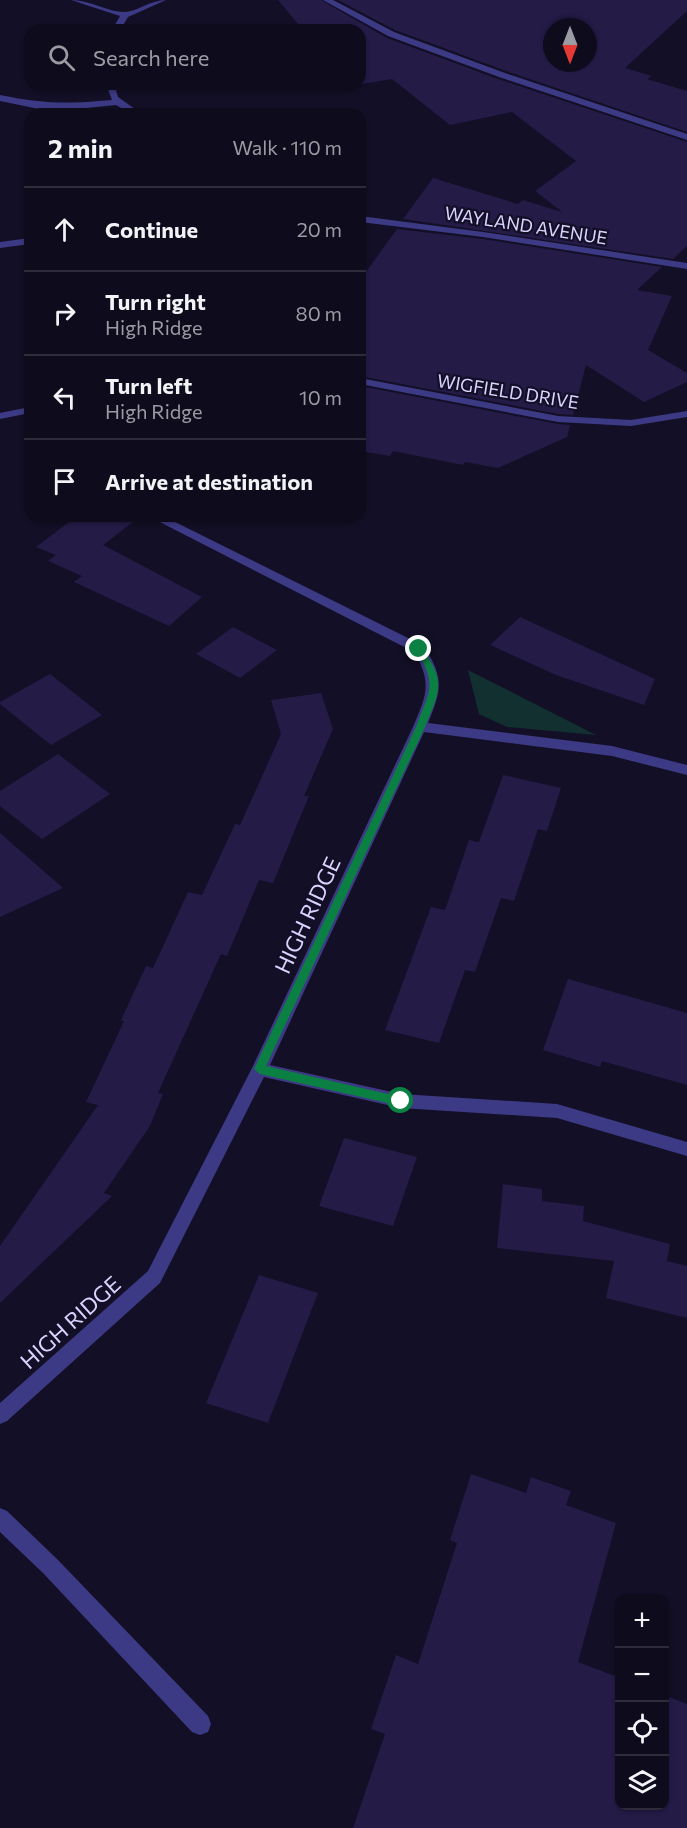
<!DOCTYPE html>
<html lang="en">
<head>
<meta charset="utf-8">
<style>
	body { margin:0; font-family:Commissioner,sans-serif; background:#171425; color:#f1f3f6 }
	.controls { position:absolute; right:18px; bottom:18px; display:grid; overflow:hidden; border-radius:12px; box-shadow:0 2px 4px #0004 }
	.controls button { width:54px; height:54px; display:grid; place-items:center; padding:0; border:0; border-bottom:2px solid #2e2b3b; background:#0e0b1c; color:#f1f3f6; font:30px sans-serif }
	.compass { position:absolute; left:543px; top:18px; width:54px; height:54px; border-radius:50%; background:#0e0b1c; box-shadow:0 2px 4px #0004; rotate:180deg }
	.stop { position:absolute; width:18px; height:18px; margin:-14px; border:4px solid #0b8043; border-radius:50%; background:#fff }
	.stop.end { background:#0b8043; border-color:#fff; box-shadow:0 2px 6px #0008 }
	.list { margin:0; padding:0; list-style:none }
	h2 { display:flex; justify-content:space-between; align-items:center; height:78px; margin:0; padding:0 24px; font-size:26px }
	h2 small { font-size:20px; font-weight:400; color:#9b9ba3 }
	.list li { display:grid; grid-template-columns:39px 1fr auto; gap:18px; align-items:center; box-sizing:border-box; height:84px; padding:0 24px; border-top:2px solid #2e2b3b }
	.list b { display:block; font-size:22px; white-space:nowrap }
	.list p { margin:0; font-size:20px; white-space:nowrap; color:#9b9ba3 }
	.list em { font-size:20px; font-style:normal; color:#9b9ba3 }
	.icon { flex:none; width:33px; height:33px; fill:none; stroke:currentColor; stroke-width:2; stroke-linecap:round; stroke-linejoin:round }
	.map { position:relative; flex:none; width:687px; height:1828px; overflow:hidden }
	.search { position:absolute; background:#0e0b1c; box-shadow:0 2px 4px #0004; left:24px; top:24px; width:342px; height:66px; display:flex; align-items:center; gap:15px; box-sizing:border-box; padding:0 21px; border-radius:18px; color:#9b9ba3; font-size:22px }
	.panel { position:absolute; background:#0e0b1c; box-shadow:0 2px 4px #0004; left:24px; top:108px; width:342px; height:414px; border-radius:18px }
	.map>svg:first-child { display:block }
	.green { fill:#12302f }
	.building { fill:#241b47; fill-rule:evenodd }
	.lines { fill:none; stroke-linecap:round; stroke-linejoin:round }
	.lane { fill:#3d3a85; fill-rule:evenodd }
	.street { fill:#3d3a85; fill-rule:evenodd }
	.route { fill:#0b8043 }
	.labels { text-anchor:middle; dominant-baseline:central; stroke-width:4.5; stroke-linejoin:round; paint-order:stroke }
	.far-street-label { font-size:18px; fill:#d9d4ff; stroke:#130f26 }
	.street-label { font-size:22px; fill:#d9d4ff; stroke:#130f26 }
</style>
</head>
<body>
<div class="map">
<svg width="687" height="1828" viewBox="0 0 687 1828">
	<rect width="100%" height="100%" fill="#130f26"/>
	<!-- green -->
	<path class="green" d="M468 670 596 735 507 727 479 714Z"/>
	<!-- building -->
	<g class="building">
		<path d="M278 0H321L387 38 498 79 687 142V246L673 259 403 219 433 178 518 204 523 200 562 212 535 191 576 161 512 112 450 125 392 79 350 86 349 84H360V30H303Z"/>
		<path d="M338 0H687V11L625 68 652 76 647 79 687 91V132L506 71 395 30ZM552 27H588V63H552Z"/>
		<path d="M397 229 483 239 662 267 637 290 672 296 648 350 687 373V382L644 402 586 365 573 415 558 414 360 376V280Z"/>
		<path d="M360 386 558 424 570 425 567 437 498 468 465 462 463 465 393 451 390 456 360 451Z"/>
		<path d="M77 516H141L103 545 202 597 169 626 74 582 82 576 48 561 56 555 36 547Z"/>
		<path d="M520 617 655 679 644 705 556 675 490 645Z"/>
		<path d="M233 627 277 650 240 678 196 654Z"/>
		<path d="M50 674 102 715 51 745 0 704V702Z"/>
		<path d="M321 693 333 729 304 796H309L273 883 259 880 227 956 221 954 158 1093 163 1094 150 1126 104 1193 112 1196 0 1303V1246L98 1105 86 1102 124 1021 121 1020 146 966 153 968 188 892 202 895 235 824 240 825 281 734 271 700Z"/>
		<path d="M58 754 110 794 42 839 0 806V791Z"/>
		<path d="M503 775 561 788 547 831 538 829 514 901 501 898 475 972 465 970 439 1043 385 1030 431 907 445 910 469 840 479 842Z"/>
		<path d="M0 833 63 888 0 917Z"/>
		<path d="M568 979 687 1013V1085L602 1061 600 1067 543 1050Z"/>
		<path d="M344 1138 417 1157 393 1226 319 1206Z"/>
		<path d="M503 1184 542 1189V1201L584 1206 583 1221 670 1244 667 1261 687 1266V1318L606 1298 614 1261 497 1248Z"/>
		<path d="M259 1275 318 1293 268 1423 206 1403Z"/>
		<path d="M471 1474 526 1493 531 1477 571 1491 566 1505 616 1523 578 1662 620 1678V1806H664V1695L687 1704V1828H353L385 1734 371 1729 396 1655 418 1664 457 1543 450 1540Z"/>
	</g>
	<g class="lines">
		<!-- lane -->
		<path class="lane" d="M0 1508 7 1511 58 1560 208 1716 211 1724 208 1732 200 1735 192 1732 44 1574 0 1532Z"/>
		<!-- street -->
		<g class="street">
			<path d="M71 0C90 0 108 12 124 12 137 12 150 0 166 0L128 17 120 30H112L120 16Z"/>
			<path d="M323 0H333L394 32 505 73 687 134V140L499 77 388 36Z"/>
			<path d="M106 84H114L118 97 142 114H132L116 105 67 110 39 109 0 101V95C44 104 67 104 112 100Z"/>
			<path d="M360 216 483 232 687 263V269L483 237 360 222Z"/>
			<path d="M30 238V244L0 248V242Z"/>
			<path d="M360 378 558 416 631 420 687 411V417L631 426 558 422 360 384Z"/>
			<path d="M30 407V413L0 419V413Z"/>
			<path d="M148 516H163L424 646C444 678 442 689 428 723L612 746 687 765V775L612 756 424 732 270 1065 401 1094 557 1104 687 1142V1156L557 1118 401 1108 264 1077 160 1283 7 1421 0 1424V1403L148 1271 252 1068 413 727C426 696 433 683 414 652Z"/>
		</g>
	</g>
	<!-- route -->
	<path class="route" d="M419 646 422 647C446 684 440 689 425 727L266 1066 401 1097 406 1101 401 1106 260 1074 254 1069 416 727C430 690 438 684 415 649Z"/>
	<g class="labels">
		<!-- far-street labels -->
		<g class="far-street-label">
			<text transform="translate(526 225) rotate(9)">WAYLAND AVENUE</text>
			<text transform="translate(508 391) rotate(9)">WIGFIELD DRIVE</text>
		</g>
		<!-- street labels -->
		<g class="street-label">
			<text transform="translate(307 915) rotate(-65)">HIGH RIDGE</text>
			<text transform="translate(70 1322) rotate(-42)">HIGH RIDGE</text>
		</g>
	</g>
</svg>
<div class="controls">
<button>+</button>
<button>−</button>
<button><svg class="icon" aria-label="locate" viewBox="0 0 24 24"><circle cx="12" cy="12" r="6"/><path d="M12 2v4M12 18v4M2 12h4M18 12h4"/></svg></button>
<button><svg class="icon" aria-label="layers" viewBox="0 0 24 24"><path d="M12 4l9 5-9 5-9-5zM3 14l9 5 9-5"/></svg></button>
</div>
<svg class="compass" viewBox="-18 -18 36 36"><path d="M0-13l5 13h-10z" fill="#e53935"/><path d="M0 13l5-13h-10z" fill="#9b9ba3"/></svg>
<div class="stop" style="left:401px;top:1101px"></div>
<div class="stop end" style="left:419px;top:649px"></div>
<div class="search"><svg class="icon" aria-label="search" viewBox="0 0 24 24"><circle cx="10" cy="10" r="6"/><path d="M15 15l6 6"/></svg>Search here</div>
<section class="panel">
<h2>2 min<small>Walk · 110 m</small></h2>
<ul class="list">
<li><svg class="icon" aria-label="ahead" viewBox="0 0 24 24"><path d="M12 20V5M6 11l6-6 6 6"/></svg><div><b>Continue</b></div><em>20 m</em></li>
<li><svg class="icon" aria-label="right" viewBox="0 0 24 24"><path d="M7 20v-9h11M14 6l5 5-5 5"/></svg><div><b>Turn right</b><p>High Ridge</p></div><em>80 m</em></li>
<li><svg class="icon" aria-label="left" viewBox="0 0 24 24"><path d="M17 20v-9H6M10 6l-5 5 5 5"/></svg><div><b>Turn left</b><p>High Ridge</p></div><em>10 m</em></li>
<li><svg class="icon" aria-label="arrive" viewBox="0 0 24 24"><path d="M6 21V4h12l-3 4 3 4H6"/></svg><div><b>Arrive at destination</b></div></li>
</ul>
</section>
</div>
</body>
</html>
